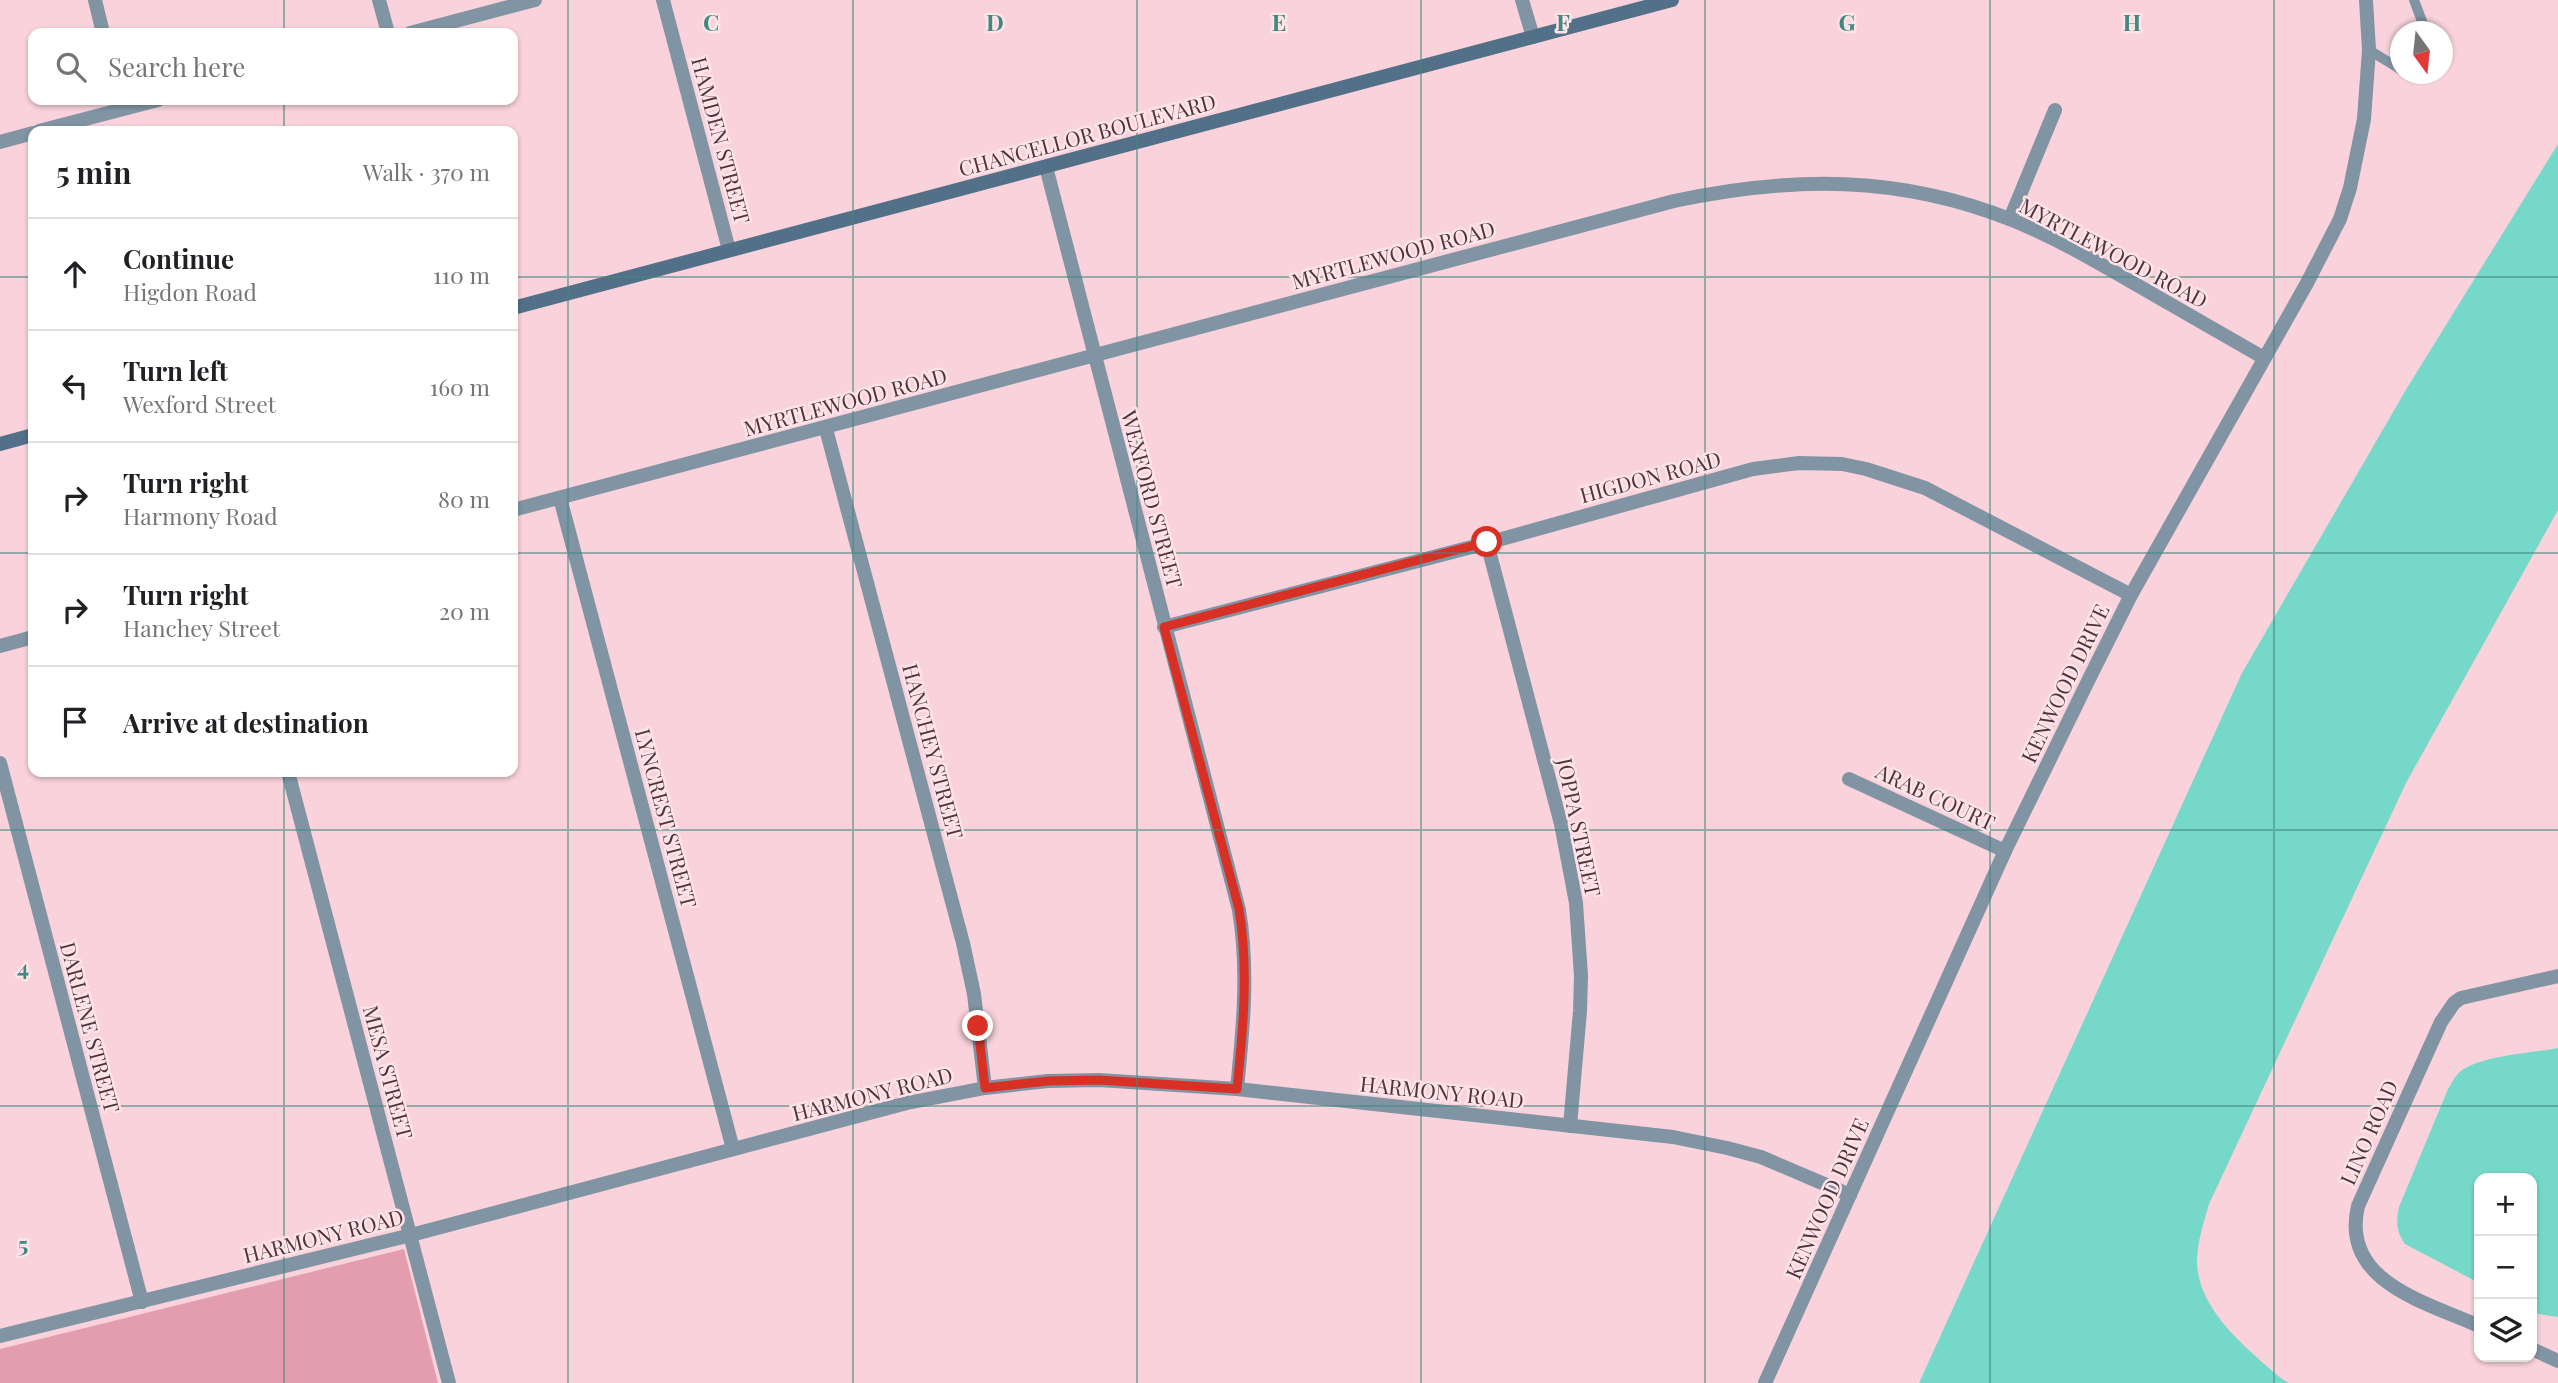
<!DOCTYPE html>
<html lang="en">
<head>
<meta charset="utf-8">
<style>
	body { margin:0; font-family:"Playfair Display",serif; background:#f6f6f6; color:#202124 }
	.controls { position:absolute; right:21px; bottom:21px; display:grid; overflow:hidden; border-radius:14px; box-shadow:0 2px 5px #0004 }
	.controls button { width:63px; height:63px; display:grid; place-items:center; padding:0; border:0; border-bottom:2px solid #e0e0e0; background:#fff; color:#202124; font:35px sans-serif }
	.compass { position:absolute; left:2390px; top:21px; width:63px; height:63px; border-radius:50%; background:#fff; box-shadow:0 2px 5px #0004; rotate:165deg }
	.stop { position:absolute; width:21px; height:21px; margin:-16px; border:5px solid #d93025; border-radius:50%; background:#fff }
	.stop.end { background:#d93025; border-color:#fff; box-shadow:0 2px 7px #0008 }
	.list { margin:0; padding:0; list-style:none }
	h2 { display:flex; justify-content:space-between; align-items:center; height:91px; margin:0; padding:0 28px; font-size:30px }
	h2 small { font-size:23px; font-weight:400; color:#757577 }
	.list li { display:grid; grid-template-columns:46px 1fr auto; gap:21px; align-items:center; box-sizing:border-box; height:112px; padding:0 28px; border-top:2px solid #e0e0e0 }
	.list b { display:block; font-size:26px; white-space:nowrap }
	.list p { margin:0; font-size:23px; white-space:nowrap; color:#757577 }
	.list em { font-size:23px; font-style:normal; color:#757577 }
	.icon { flex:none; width:38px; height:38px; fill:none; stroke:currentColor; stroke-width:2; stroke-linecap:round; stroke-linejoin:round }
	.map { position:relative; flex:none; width:2558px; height:1383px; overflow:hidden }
	.search { position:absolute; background:#fff; box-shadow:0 2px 5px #0004; left:28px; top:28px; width:490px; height:77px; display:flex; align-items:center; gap:18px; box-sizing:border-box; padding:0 24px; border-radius:14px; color:#757577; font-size:26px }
	.panel { position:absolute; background:#fff; box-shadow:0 2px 5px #0004; left:28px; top:126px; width:490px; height:651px; border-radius:14px }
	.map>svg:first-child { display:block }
	.green { fill:#e39dae }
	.water { fill:#75d8c9 }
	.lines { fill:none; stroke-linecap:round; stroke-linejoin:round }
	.lane { stroke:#8094a4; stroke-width:10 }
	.street { stroke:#8094a4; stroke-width:14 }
	.secondary { stroke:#527088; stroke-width:14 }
	.route { stroke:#d93025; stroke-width:9 }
	.grid { fill:none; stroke:#42887e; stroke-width:2; stroke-opacity:0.55 }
	.labels { text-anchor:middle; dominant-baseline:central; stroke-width:5; stroke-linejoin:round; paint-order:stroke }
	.street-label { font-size:21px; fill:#4d343a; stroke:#fee3e9 }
	.grid-label { font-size:23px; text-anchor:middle; font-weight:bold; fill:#42887e; stroke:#fee3e9; stroke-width:5; stroke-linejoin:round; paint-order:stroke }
</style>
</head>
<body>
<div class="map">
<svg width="2558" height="1383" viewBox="0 0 2558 1383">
	<rect width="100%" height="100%" fill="#f9d2db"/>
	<!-- green -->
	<path class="green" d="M404 1249 438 1383H0V1349Z"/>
	<!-- water -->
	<g class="water">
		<path d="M2558 144V510L2406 783 2209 1204C2204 1222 2197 1242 2197 1262 2198 1304 2234 1337 2263 1363 2272 1370 2279 1378 2289 1383H1919L2242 673 2407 388Z"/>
		<path d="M2558 1048V1317L2539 1314 2532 1310V1178H2479V1283L2405 1244C2396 1231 2396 1222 2399 1207L2448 1089C2451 1085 2453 1079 2457 1075 2472 1056 2534 1053 2558 1048Z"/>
	</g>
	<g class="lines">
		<!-- lane -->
		<g class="lane">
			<path d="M2414 0 2426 32"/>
			<path d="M2369 50 2400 69"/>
		</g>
		<!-- street -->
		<g class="street">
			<path d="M95 0 103 33"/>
			<path d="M379 0 388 33"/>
			<path d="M663 0 729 250"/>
			<path d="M1522 0 1533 37"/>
			<path d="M410 33 535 0"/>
			<path d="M39 131 158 100"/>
			<path d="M0 142 33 133"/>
			<path d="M1046 167 1239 910C1249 970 1243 1029 1237 1089"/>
			<path d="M2010 219 2055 110"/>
			<path d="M826 429 963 943 974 994 985 1088"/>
			<path d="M560 498 733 1149"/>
			<path d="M513 510 1674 201C1792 176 1899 175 2012 220 2054 237 2092 259 2130 281 2175 307 2219 332 2264 358"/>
			<path d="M1487 543 1561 824 1576 903 1581 976 1580 1011 1570 1126"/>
			<path d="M1164 627 1487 543 1753 469 1799 463 1842 464 1866 469 1925 488 2131 595"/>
			<path d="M0 646 33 637"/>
			<path d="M0 763 142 1302"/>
			<path d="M288 772 449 1383"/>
			<path d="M1849 779 2005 851"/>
			<path d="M2479 1326C2426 1302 2340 1282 2358 1206L2441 1022 2454 1003 2461 998 2558 976"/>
			<path d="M0 1336 411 1235 907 1103 985 1088 1048 1081 1099 1080 1237 1089 1673 1137 1727 1148 1761 1157 1850 1195"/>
			<path d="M2532 1349 2558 1361"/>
			<path d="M1765 1383 2005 851 2091 675 2131 595 2307 283 2340 219 2350 188 2364 119 2369 50 2366 0"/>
		</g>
		<!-- secondary -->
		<g class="secondary">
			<path d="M513 308 1672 0"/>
			<path d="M0 444 33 435"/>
		</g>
	</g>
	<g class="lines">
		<!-- route -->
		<path class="route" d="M978 1026 985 1088 1048 1081 1099 1080 1237 1089C1243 1029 1249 970 1239 909L1164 627 1487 542"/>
	</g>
	<!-- grid -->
	<path class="grid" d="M284 0V33M568 0V1383M853 0V1383M1137 0V1383M1421 0V1383M1705 0V1383M1990 0V1383M2274 0V1383M284 100V131M0 277H33M513 277H2558M0 553H33M513 553H2558M284 772V1383M0 830H2558M0 1106H2558"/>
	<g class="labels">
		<!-- street labels -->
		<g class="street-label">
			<text transform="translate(1087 134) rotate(-15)">CHANCELLOR BOULEVARD</text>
			<text transform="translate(722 140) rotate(75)">HAMDEN STREET</text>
			<text transform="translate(2114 252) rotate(28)">MYRTLEWOOD ROAD</text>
			<text transform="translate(1393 254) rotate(-15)">MYRTLEWOOD ROAD</text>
			<text transform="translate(845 401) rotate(-15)">MYRTLEWOOD ROAD</text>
			<text transform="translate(1650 476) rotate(-15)">HIGDON ROAD</text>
			<text transform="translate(1153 499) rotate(75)">WEXFORD STREET</text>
			<text transform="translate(2064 683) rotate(-64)">KENWOOD DRIVE</text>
			<text transform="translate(934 751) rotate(75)">HANCHEY STREET</text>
			<text transform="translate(1936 796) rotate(25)">ARAB COURT</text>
			<text transform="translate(667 818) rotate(75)">LYNCREST STREET</text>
			<text transform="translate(1580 827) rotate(78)">JOPPA STREET</text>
			<text transform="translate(91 1027) rotate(75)">DARLENE STREET</text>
			<text transform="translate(389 1072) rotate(75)">MESA STREET</text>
			<text transform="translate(1442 1091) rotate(6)">HARMONY ROAD</text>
			<text transform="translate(872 1093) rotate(-14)">HARMONY ROAD</text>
			<text transform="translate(2368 1132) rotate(-66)">LINO ROAD</text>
			<text transform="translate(1826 1198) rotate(-66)">KENWOOD DRIVE</text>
			<text transform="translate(323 1235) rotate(-14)">HARMONY ROAD</text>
		</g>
	</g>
	<g class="grid-label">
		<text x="711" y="31">C</text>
		<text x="995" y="31">D</text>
		<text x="1279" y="31">E</text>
		<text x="1563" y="31">F</text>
		<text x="1847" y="31">G</text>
		<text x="2132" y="31">H</text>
		<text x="23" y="976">4</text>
		<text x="23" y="1253">5</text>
	</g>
</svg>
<div class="controls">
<button>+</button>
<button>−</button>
<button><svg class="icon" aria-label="layers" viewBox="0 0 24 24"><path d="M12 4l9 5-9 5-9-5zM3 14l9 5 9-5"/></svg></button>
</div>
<svg class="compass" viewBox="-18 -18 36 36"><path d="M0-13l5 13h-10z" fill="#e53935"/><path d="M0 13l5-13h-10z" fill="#757577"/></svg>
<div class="stop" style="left:1487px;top:542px"></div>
<div class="stop end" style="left:978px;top:1026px"></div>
<div class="search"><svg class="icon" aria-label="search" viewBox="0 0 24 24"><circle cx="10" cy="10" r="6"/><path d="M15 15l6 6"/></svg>Search here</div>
<section class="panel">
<h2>5 min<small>Walk · 370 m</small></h2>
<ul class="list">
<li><svg class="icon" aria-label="ahead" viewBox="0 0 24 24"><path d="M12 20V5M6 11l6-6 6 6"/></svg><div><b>Continue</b><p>Higdon Road</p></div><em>110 m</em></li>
<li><svg class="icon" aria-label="left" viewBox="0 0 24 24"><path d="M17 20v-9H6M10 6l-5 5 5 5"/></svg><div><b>Turn left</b><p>Wexford Street</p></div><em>160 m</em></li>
<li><svg class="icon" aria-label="right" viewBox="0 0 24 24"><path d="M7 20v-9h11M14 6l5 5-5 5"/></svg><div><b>Turn right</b><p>Harmony Road</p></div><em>80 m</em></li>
<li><svg class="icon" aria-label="right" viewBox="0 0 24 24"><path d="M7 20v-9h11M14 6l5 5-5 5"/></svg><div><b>Turn right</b><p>Hanchey Street</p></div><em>20 m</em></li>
<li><svg class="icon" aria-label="arrive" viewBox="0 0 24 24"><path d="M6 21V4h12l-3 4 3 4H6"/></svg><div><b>Arrive at destination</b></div></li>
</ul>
</section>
</div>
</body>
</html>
